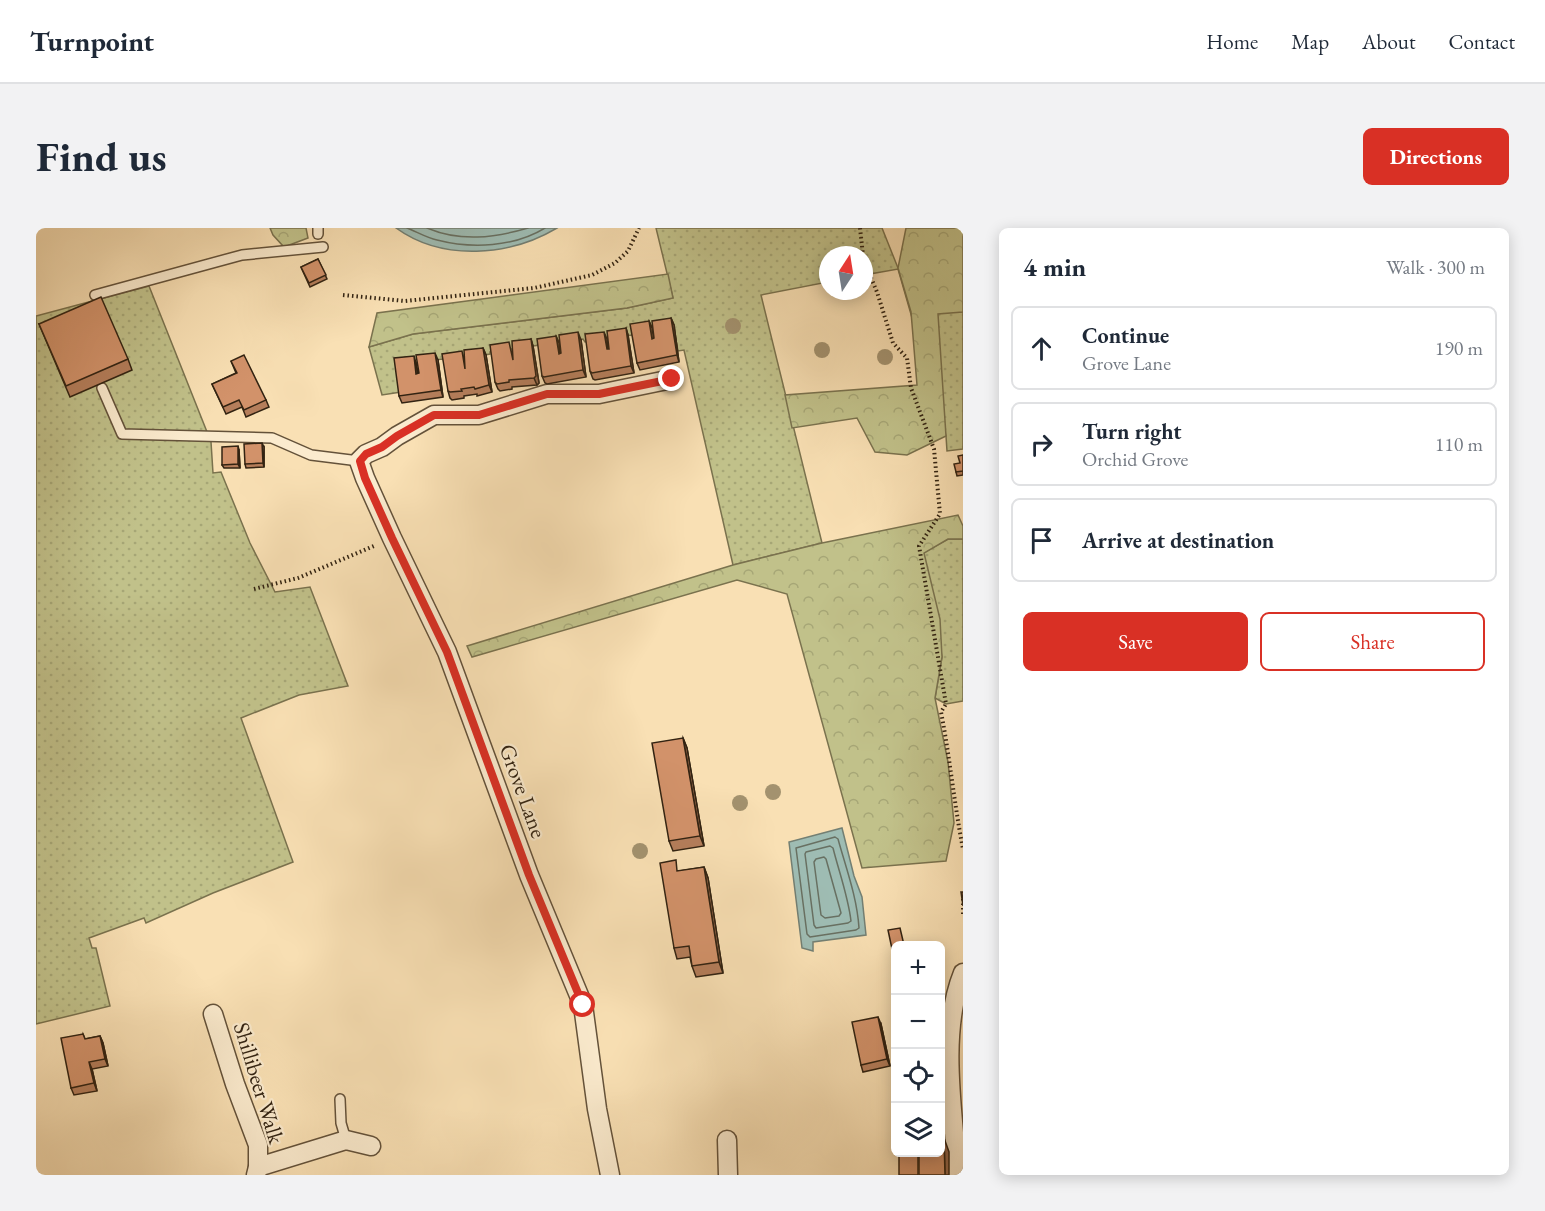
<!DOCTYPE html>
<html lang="en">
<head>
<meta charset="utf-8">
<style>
	body { margin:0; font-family:"EB Garamond",serif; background:#f2f2f3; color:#1f2937 }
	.controls { position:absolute; right:18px; bottom:18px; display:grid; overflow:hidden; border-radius:9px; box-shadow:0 3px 15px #0003 }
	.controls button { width:54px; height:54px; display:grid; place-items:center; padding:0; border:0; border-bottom:2px solid #e0e1e3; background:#fff; color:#1f2937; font:30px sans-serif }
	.compass { position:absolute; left:783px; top:18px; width:54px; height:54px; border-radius:50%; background:#fff; box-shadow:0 3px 15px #0003; rotate:12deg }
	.stop { position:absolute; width:18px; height:18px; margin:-14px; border:4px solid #d93025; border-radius:50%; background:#fff }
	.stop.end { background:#d93025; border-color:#fff; box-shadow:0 2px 6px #0008 }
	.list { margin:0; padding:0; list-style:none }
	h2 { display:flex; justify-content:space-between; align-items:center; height:78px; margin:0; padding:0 24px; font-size:26px }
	h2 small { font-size:20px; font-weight:400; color:#747a83 }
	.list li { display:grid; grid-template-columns:39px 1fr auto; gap:18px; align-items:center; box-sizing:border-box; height:84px; margin:0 12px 12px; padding:0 12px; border:2px solid #e0e1e3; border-radius:9px }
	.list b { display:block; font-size:22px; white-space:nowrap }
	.list p { margin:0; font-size:20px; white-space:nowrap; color:#747a83 }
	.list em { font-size:20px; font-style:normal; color:#747a83 }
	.actions { display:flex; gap:12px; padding:18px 24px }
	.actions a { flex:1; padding:14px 0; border:2px solid #d93025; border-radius:9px; text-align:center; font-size:21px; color:#d93025 }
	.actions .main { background:#d93025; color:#fff }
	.icon { flex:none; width:33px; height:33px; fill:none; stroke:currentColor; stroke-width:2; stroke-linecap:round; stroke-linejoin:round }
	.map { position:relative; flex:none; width:927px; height:947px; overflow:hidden; border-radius:9px }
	header { display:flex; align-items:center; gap:36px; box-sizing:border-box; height:84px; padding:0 30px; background:#fff; border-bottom:2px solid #e0e1e3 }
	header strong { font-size:28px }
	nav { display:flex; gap:33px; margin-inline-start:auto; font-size:21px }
	.intro { display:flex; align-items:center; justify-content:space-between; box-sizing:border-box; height:144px; padding:0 36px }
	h1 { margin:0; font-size:42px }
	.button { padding:15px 27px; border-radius:9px; background:#d93025; color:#fff; font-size:21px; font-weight:700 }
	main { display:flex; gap:36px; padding:0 36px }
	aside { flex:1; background:#fff; border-radius:9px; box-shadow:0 3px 15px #0003 }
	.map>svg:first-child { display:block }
	.green { fill:url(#green-dots); stroke:#7a724e; stroke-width:1.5 }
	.forest { fill:url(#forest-crowns); stroke:#7a724e; stroke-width:1.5 }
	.water { fill:#9ebcb3; stroke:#737f73; stroke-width:1.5 }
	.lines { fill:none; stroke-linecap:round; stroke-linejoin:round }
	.shore { stroke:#687062; stroke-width:1.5 }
	.service-casing { stroke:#64523a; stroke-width:12 }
	.minor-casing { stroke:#64523a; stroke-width:21 }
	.path { stroke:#322312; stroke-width:4; stroke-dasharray:1.5 3; stroke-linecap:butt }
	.service { stroke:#fbebce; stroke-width:9 }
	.minor { stroke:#fbebce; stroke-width:18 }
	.tree { fill:#a3926f }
	.wall { fill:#b57e5b; stroke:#322312; stroke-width:1.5 }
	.shaded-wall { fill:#93664a; stroke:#322312; stroke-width:1.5 }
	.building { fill:#d2926a; stroke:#322312; stroke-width:1.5 }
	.route { stroke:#d93025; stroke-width:8 }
	.labels { text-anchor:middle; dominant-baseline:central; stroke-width:4.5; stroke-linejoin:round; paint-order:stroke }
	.street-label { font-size:22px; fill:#322312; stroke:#fbebce }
</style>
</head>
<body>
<header>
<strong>Turnpoint</strong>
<nav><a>Home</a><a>Map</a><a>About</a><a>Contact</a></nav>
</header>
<div class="intro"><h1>Find us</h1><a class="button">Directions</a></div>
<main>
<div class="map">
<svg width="927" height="947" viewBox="0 0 927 947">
	<defs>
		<pattern id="green-dots" width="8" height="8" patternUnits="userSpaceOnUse" patternTransform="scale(1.5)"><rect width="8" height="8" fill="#c1c18a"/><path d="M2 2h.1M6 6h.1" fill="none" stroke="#a6a676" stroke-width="1.8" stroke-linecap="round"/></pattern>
		<pattern id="forest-crowns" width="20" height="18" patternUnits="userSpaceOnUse" patternTransform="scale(1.5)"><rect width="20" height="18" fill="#c1c18a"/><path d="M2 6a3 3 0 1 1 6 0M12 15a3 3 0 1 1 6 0" fill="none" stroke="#a6a676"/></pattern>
	</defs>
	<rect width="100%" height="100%" fill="#f9e0b4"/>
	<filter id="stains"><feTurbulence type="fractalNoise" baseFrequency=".00333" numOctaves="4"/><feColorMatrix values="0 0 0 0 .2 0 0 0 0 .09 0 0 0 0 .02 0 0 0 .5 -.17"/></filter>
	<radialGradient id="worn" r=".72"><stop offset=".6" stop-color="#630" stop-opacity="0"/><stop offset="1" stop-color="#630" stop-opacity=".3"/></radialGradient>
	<!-- green -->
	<g class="green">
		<path d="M620 0H846L862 40 927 26V221L911 223 910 208 862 41 828 47V27H792V54L725 67 786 315 697 337 648 122 642 123 637 97 619 118 616 101 596 103V107L549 114 547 111 454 124V126L409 133 406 131 380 135 365 164 346 167 333 119 377 106 591 80 637 70Z"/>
		<path d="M113 58 175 214 177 245 185 244 214 315 239 364 274 359 312 458 263 467 205 490 257 634 177 665 110 695 108 690 53 710 56 720H60L74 778 0 796V88Z"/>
		<path d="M912 311H927V473L910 476 899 470 906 429 887 325Z"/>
	</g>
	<!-- forest -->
	<g class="forest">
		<path d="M234 0H270L272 10 248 19 237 7Z"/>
		<path d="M870 0H927V84L902 86 910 208 871 227 839 224 821 190 756 200 749 167 881 157 875 84 862 40Z"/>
		<path d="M632 46 637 70 591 80 377 106 333 119 341 85Z"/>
		<path d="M922 287 927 298V311H912L888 325 904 391 906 429 899 470 912 534 918 595 910 633 826 640 751 366 701 352 436 429 431 418 697 337 786 315Z"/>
	</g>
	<!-- water -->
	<g class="water">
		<path d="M360 0H521C474 28 407 34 360 0Z"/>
		<path d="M806 600 818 648 826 669 830 707 777 714V723L766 720 753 614Z"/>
	</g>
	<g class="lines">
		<!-- shore -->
		<g class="shore">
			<path d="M371 0C381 4 391 10 401 12 436 21 478 19 509 0"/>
			<path d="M391 0C424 14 458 10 492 0"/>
			<path d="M799 609 802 611C810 640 821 669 823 700L820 702 774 709 771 706 760 620Z"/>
			<path d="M794 618 797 620C803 644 812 668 815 693L812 695 780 700 778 697 769 626 770 624Z"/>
			<path d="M788 629 790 631 805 685 803 688 789 690 785 687 778 634 780 631Z"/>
		</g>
		<defs>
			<g id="service">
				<path d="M282 6V0"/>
				<path d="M59 67 206 27 287 19"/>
				<path d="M66 160 86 206 236 210 275 227 323 233"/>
				<path d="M304 871 305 895 310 912"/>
			</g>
			<g id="minor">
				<path d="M177 786 199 856 222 917V939L220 947"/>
				<path d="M691 912 692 947"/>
				<path d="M222 939 310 912 335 918"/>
				<path d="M574 947 561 881 547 777 493 647 411 424 356 310 329 250 323 233 330 226 346 219 361 208 398 187H443L511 166H563L636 151"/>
				<path d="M922 947C917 885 903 804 927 745"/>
			</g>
		</defs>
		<!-- service casing -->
		<use href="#service" class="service-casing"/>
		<!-- minor casing -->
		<use href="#minor" class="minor-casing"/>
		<!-- path -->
		<g class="path">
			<path d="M824 0 827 27"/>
			<path d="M828 33 841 64 857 115 871 130 875 160 898 221 904 286 883 318 910 476 905 484C914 530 918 575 927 621"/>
			<path d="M307 67 369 73 498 60 556 47 579 35 592 23 603 0"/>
			<path d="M218 361 262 350 338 318"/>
			<path d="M927 671V689"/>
		</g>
		<!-- service -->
		<use href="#service" class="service"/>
		<!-- minor -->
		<use href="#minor" class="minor"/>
	</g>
	<!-- trees -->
	<g class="tree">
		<circle cx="697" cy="98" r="8"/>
		<circle cx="786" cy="122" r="8"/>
		<circle cx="849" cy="129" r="8"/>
		<circle cx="737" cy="564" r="8"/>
		<circle cx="704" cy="575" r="8"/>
		<circle cx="604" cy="623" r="8"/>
	</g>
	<!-- wall -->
	<g class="wall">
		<path d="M282 31 291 51 274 59 265 39Z"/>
		<path d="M635 90 638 97 643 134 604 142 601 135 613 93 616 100 617 110Z"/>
		<path d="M3 96 92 131 96 142 34 169Z"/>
		<path d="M590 100 592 107 598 145 559 152 557 151 554 143 571 111 572 121H573Z"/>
		<path d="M520 108 523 115 524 125 545 112 550 149 511 156 509 155 506 148Z"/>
		<path d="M495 111 497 118 503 155 501 157 476 159V161L464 163 462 161 459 154 476 124Z"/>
		<path d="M447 120 450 127 456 164 441 168V166L428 168V170L416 172 414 170 412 163 428 130Z"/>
		<path d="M402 132 407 169 366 175 363 168 380 135 382 145Z"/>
		<path d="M195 133 230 172 233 179 210 189 206 179 190 186 176 156 200 145Z"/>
		<path d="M228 219V239L210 240 209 236Z"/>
		<path d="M203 222 204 240H188L186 237Z"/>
		<path d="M927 227V247L921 248 920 244Z"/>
		<path d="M647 510 651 520 668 618 637 623 633 613Z"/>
		<path d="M668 639 672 650 687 745 660 749 656 738 654 729 641 731 638 720 644 643Z"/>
		<path d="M845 796 854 838 827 844 825 837Z"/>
		<path d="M47 806 49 811 64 808 67 815 72 838 56 841 61 863 38 867 35 860Z"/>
	</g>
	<!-- shaded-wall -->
	<g class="shaded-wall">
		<path d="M635 90 638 97 643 134 641 127Z"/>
		<path d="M613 93 616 100 619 118 616 111Z"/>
		<path d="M590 100 592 107 598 145 595 138Z"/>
		<path d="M542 104 545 112 550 149 547 142Z"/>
		<path d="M568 104 571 111 573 128 571 121Z"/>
		<path d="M520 108 523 115 525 133 523 126Z"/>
		<path d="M495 111 497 118 503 155 501 157 498 150Z"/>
		<path d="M447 120 450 127 456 164 453 157Z"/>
		<path d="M399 125 402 132 407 169 405 162Z"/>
		<path d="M378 128 380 135 383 153 380 146Z"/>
		<path d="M226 215 228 219V239L227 235Z"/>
		<path d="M202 218 203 222 204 240 202 236Z"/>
		<path d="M647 510 651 520 668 618 664 608Z"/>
		<path d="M668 639 672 650 687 745 683 734Z"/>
		<path d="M842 789 845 796 854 838 851 831Z"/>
		<path d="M64 808 67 815 72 838 69 831Z"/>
		<path d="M53 834 56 841 61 863 58 855Z"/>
		<path d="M908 910 913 924V947H909Z"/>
	</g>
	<!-- building -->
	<g class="building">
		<path d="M282 31 290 47 273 55 265 39Z"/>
		<path d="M65 69 92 131 30 158 3 96Z"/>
		<path d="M635 90 641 127 601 135 594 96 613 93 616 111 618 110 616 93Z"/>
		<path d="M590 100 595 138 556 145 554 143 549 106 568 104 571 121H573L571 103Z"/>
		<path d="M542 104 547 142 508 149 506 148 501 111 520 108 523 126 525 125 523 107Z"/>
		<path d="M495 111 500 148 498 150 473 152V154L461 156 459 154 454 117 473 114 477 132 476 113Z"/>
		<path d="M447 120 453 157 439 161 438 159 425 161 426 163 414 164 412 163 406 126 426 123 429 141 428 122Z"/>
		<path d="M399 125 405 162 363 168 358 130 378 128 380 146 383 145 380 127Z"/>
		<path d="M208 127 230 172 208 182 203 172 187 179 176 156 201 145 195 133Z"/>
		<path d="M226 215 227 235 209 236 208 216Z"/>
		<path d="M202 218V236L186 237V219Z"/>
		<path d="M927 227V243L920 244 918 236 924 235 922 228Z"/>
		<path d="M647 510 664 608 633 613 616 515Z"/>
		<path d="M640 632 641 643 668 639 683 734 656 738 653 718 638 720 624 635Z"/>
		<path d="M925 664H927V678Z"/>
		<path d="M864 700 868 717H860L859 735 852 702Z"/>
		<path d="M842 789 851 831 825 837 816 794Z"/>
		<path d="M47 806 49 811 64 808 69 831 53 834 58 855 35 860 25 810Z"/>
		<path d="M904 910H908L909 947H883V924H904Z"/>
		<rect x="863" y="924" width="19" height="23"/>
	</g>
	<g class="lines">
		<!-- route -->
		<path class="route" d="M547 777 493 647 411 424 356 310 329 250 324 233 330 226 346 219 361 208 398 187H443L511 166H563L636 151"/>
	</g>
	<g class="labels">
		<!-- street labels -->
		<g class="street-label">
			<text transform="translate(487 563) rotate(70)">Grove Lane</text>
			<text transform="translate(223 855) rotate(73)">Shillibeer Walk</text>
		</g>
	</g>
	<rect width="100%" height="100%" filter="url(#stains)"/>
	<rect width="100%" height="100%" fill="url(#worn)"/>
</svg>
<div class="controls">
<button>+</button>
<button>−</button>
<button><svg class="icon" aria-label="locate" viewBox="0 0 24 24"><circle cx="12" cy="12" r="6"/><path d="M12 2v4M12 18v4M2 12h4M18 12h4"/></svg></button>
<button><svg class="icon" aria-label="layers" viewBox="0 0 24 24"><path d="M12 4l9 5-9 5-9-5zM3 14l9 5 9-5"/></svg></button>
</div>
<svg class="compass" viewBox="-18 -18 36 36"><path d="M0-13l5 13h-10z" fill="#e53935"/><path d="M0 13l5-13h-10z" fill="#747a83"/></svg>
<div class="stop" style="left:547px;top:777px"></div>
<div class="stop end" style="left:636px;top:151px"></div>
</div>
<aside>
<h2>4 min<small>Walk · 300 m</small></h2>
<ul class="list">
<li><svg class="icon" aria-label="ahead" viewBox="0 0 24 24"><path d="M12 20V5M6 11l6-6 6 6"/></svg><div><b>Continue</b><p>Grove Lane</p></div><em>190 m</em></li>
<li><svg class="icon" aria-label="right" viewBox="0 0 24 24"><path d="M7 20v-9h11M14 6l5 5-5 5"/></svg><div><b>Turn right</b><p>Orchid Grove</p></div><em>110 m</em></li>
<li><svg class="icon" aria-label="arrive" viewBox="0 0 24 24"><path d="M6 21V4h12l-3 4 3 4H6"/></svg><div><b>Arrive at destination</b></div></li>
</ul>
<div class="actions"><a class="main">Save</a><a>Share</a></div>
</aside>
</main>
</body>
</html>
